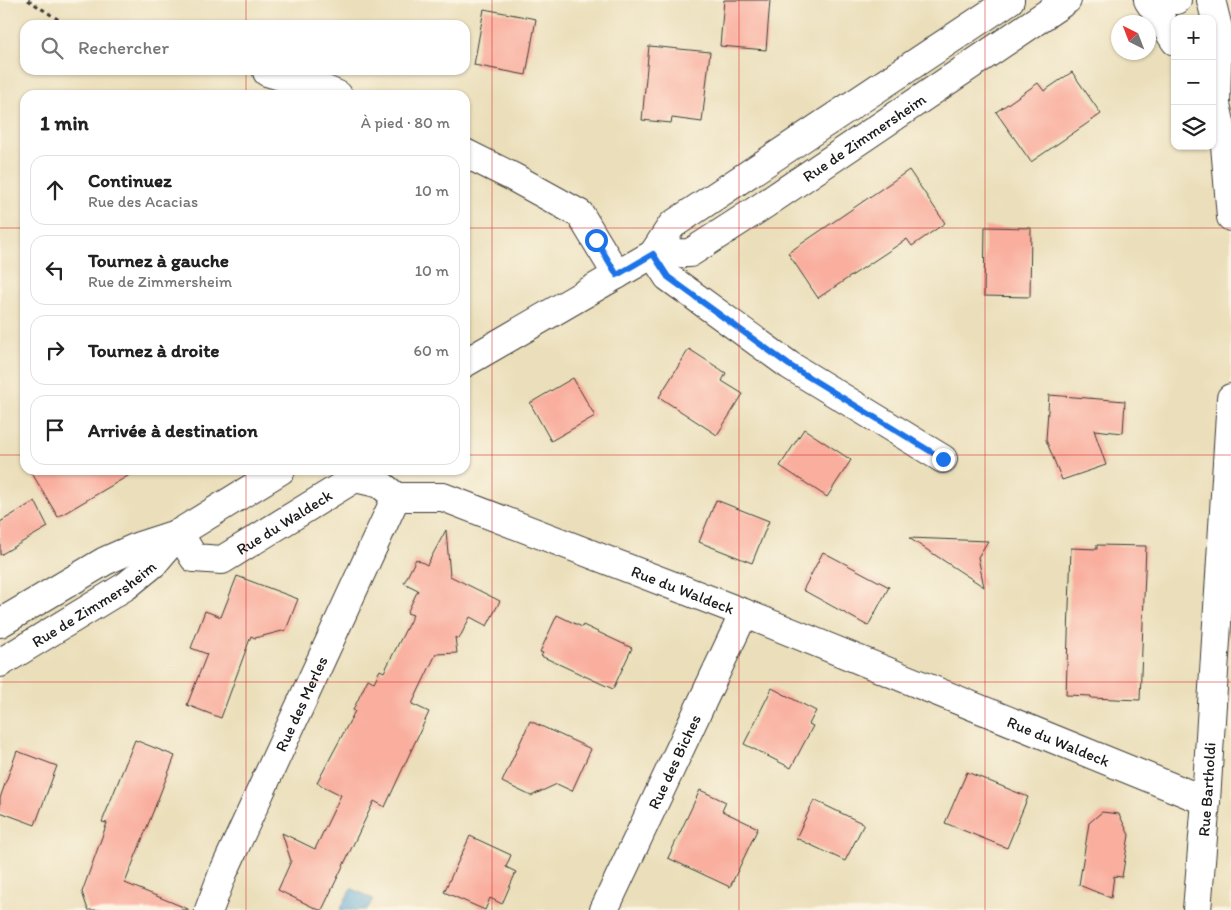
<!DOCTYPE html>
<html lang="fr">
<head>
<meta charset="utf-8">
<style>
	body { margin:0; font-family:Itim,sans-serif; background:#f6f6f6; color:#222 }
	.controls { position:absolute; right:15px; top:15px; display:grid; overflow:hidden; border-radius:10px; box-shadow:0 1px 4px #0004 }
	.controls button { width:45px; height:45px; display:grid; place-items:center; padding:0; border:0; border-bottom:1px solid #e0e0e0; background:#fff; color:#222; font:25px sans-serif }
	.compass { position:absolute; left:1111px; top:15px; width:45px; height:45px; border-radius:50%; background:#fff; box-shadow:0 1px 4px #0004; rotate:318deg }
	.stop { position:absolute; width:15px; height:15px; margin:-11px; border:4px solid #1a73e8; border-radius:50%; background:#fff }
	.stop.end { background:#1a73e8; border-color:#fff; box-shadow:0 1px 5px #0008 }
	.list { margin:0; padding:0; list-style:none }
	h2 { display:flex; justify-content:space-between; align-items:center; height:65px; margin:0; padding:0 20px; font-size:21px }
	h2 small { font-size:16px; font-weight:400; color:#767676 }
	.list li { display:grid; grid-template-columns:32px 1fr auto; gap:15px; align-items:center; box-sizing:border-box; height:70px; margin:0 10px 10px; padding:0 10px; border:1px solid #e0e0e0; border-radius:15px }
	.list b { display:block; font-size:19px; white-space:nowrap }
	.list p { margin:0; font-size:16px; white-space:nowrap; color:#767676 }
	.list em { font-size:16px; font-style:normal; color:#767676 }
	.icon { flex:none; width:28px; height:28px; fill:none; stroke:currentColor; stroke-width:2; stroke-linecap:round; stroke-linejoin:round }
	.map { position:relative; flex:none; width:1231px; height:910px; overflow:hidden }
	.search { position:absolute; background:#fff; box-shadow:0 1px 4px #0004; left:20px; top:20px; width:450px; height:55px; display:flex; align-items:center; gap:12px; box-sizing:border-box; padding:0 18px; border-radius:15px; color:#767676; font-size:19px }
	.panel { position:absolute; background:#fff; box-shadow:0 1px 4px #0004; left:20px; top:90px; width:450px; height:385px; border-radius:15px }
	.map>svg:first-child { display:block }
	.water { fill:#59a5d1; stroke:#3a6076 }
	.building { fill:#f9ae9e }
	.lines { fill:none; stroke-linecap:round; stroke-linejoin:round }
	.minor-casing { stroke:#3b3934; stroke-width:30 }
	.major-casing { stroke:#3b3934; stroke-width:30 }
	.path { stroke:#3b3934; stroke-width:3; stroke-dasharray:4 4; stroke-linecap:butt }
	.minor { stroke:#fff; stroke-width:28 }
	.major { stroke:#fff; stroke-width:28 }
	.route { stroke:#1a73e8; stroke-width:6 }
	.grid { fill:none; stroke:#d62828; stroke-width:1; stroke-opacity:0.55 }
	.labels { text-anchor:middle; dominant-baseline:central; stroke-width:4; stroke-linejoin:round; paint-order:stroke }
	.street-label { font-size:16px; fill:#1c1c1c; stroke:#fcf5e5 }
</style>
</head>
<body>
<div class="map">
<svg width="1231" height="910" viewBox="0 0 1231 910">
	<rect width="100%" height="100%" fill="#fcf5e5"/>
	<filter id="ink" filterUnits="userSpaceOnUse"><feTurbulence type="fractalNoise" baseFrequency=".02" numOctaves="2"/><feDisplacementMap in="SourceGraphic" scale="10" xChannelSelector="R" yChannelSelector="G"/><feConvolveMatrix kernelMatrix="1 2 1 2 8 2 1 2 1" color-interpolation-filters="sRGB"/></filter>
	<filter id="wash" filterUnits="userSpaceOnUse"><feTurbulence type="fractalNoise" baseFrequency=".0096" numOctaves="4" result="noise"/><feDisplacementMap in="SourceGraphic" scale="20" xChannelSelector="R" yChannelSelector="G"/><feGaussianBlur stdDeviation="1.12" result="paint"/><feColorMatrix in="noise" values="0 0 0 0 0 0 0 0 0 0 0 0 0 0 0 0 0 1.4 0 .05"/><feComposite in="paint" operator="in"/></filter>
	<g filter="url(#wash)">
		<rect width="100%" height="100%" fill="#ebdfbb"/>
		<!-- water -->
		<path class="water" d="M351 888 373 899 367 910H340Z"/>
		<g id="blocks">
			<!-- building -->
			<g class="building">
				<path d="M724 0H770L766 50 720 46Z"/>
				<path d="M484 9 536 19 526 75 474 65Z"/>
				<path d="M649 46 710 52 702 122 672 118 671 123 642 120Z"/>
				<path d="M1072 72 1101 114 1031 162 996 112 1038 83 1044 91Z"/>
				<path d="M909 170 945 223 912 246 907 239 818 298 788 253Z"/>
				<path d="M985 227 1031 228 1030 297 984 296Z"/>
				<path d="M689 349 726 373 722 381 743 394 717 435 659 397Z"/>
				<path d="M573 378 595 416 551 441 530 403Z"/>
				<path d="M1049 395 1125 401 1123 433 1094 430 1106 465 1062 480 1046 440Z"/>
				<path d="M804 429 851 460 827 497 780 466Z"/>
				<path d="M30 470H138L58 517Z"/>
				<path d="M716 500 769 521 752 563 699 542Z"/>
				<path d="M35 501 48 527 0 555V522Z"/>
				<path d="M446 530 450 576 500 601 487 626 470 617 459 639 455 637 457 653 436 654 412 704 429 712 385 807 374 801 322 910H319L278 890 291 861 282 833 315 849 341 795 317 783 355 711 353 710 368 679 374 682 380 670 384 672 413 615 407 613 418 590 404 583 416 559 427 565Z"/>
				<path d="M909 538 988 541 978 557 984 587Z"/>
				<path d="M1097 545 1146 546 1140 700 1091 698V696L1066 695 1071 548 1097 549Z"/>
				<path d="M823 552 889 587 868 626 803 590Z"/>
				<path d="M237 576 298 599 286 630 255 638 251 636 221 718 187 705 207 654 191 648 205 611 221 617Z"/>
				<path d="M557 615 582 627 583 625 632 648 613 689 541 656 543 653 540 652Z"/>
				<path d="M772 688 816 711 809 724 813 726 791 768 744 744Z"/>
				<path d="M530 721 591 749 572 791 557 784 531 796 502 782Z"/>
				<path d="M135 740 175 756 125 883 188 909V910H88L82 892 107 823 102 822Z"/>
				<path d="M17 751 57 766 35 825 0 812V798Z"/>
				<path d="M967 772 1028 797 1007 848 945 823Z"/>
				<path d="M700 790 726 802 722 811 758 828 730 887 668 858Z"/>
				<path d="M814 800 864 824 845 861 796 838Z"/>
				<path d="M1102 812 1119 814 1129 835 1122 877 1114 876 1111 898 1079 885 1089 823Z"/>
				<path d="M470 836 511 855 506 867 516 872 502 904 490 898 485 910 444 892Z"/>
			</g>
		</g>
	</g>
	<g filter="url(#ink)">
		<use href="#blocks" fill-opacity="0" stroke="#3b3934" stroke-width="1"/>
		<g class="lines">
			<defs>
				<g id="minor">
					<path d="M1148 0 1175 41"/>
					<path d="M1211 0 1218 28 1216 104 1225 145 1231 217"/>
					<path d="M267 72 321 88 338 95"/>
					<path d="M465 153 513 177 580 214 617 275"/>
					<path d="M653 254 668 277 789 365 943 459"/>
					<path id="s1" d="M179 533 194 558 222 560 355 478 380 484 396 497H443L744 613 1206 801"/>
					<path id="s2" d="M209 910 223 873 396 497"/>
					<path id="s3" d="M604 910 744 613"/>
					<path id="s4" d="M1197 910 1206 801 1231 398"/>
				</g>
				<g id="major">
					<path d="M1155 0H1177"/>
					<path id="s5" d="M653 254 690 253 761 207 1067 0"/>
					<path d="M465 363 653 254 672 225 1010 0"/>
					<path d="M0 623 105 561 139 546 179 533 281 470"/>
					<path id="s6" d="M0 663 126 586 153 564 179 533"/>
				</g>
			</defs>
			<!-- minor casing -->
			<use href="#minor" class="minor-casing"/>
			<!-- major casing -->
			<use href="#major" class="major-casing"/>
			<!-- path -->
			<path class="path" d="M28 0 62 22 74 25"/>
			<!-- minor -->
			<use href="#minor" class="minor"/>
			<!-- major -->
			<use href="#major" class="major"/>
		</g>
	</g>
	<g class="lines" filter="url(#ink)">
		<!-- route -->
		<path class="route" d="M596 240 617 275 653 254 668 277 789 365 943 459"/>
	</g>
	<!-- grid -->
	<path class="grid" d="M246 0V25M492 0V910M739 0V910M985 0V910M246 70V95M0 228H25M465 228H1231M0 455H25M465 455H1231M246 470V910M0 682H1231"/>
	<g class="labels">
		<!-- street labels -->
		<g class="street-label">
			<text stroke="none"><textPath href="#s5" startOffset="246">Rue de Zimmersheim</textPath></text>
			<text stroke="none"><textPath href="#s1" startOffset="130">Rue du Waldeck</textPath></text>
			<text stroke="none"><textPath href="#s1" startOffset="564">Rue du Waldeck</textPath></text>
			<text stroke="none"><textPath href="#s6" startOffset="111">Rue de Zimmersheim</textPath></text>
			<text stroke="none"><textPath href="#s2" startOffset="226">Rue des Merles</textPath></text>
			<text stroke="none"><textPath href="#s1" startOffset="969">Rue du Waldeck</textPath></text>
			<text stroke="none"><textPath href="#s3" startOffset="164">Rue des Biches</textPath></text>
			<text stroke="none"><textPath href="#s4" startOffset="121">Rue Bartholdi</textPath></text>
		</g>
	</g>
</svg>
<div class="controls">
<button>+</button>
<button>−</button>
<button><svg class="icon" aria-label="layers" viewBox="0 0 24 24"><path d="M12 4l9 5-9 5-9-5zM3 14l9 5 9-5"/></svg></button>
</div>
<svg class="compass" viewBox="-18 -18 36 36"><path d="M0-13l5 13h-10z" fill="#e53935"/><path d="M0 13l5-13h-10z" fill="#767676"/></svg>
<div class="stop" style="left:596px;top:240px"></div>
<div class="stop end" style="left:943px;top:459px"></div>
<div class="search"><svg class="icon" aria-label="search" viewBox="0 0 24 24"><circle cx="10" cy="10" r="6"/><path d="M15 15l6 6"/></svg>Rechercher</div>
<section class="panel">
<h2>1 min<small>À pied · 80 m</small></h2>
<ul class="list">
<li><svg class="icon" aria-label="ahead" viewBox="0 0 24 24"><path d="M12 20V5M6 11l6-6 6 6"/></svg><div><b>Continuez</b><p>Rue des Acacias</p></div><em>10 m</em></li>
<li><svg class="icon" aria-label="left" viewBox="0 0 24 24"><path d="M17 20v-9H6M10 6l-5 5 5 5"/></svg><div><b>Tournez à gauche</b><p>Rue de Zimmersheim</p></div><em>10 m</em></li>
<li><svg class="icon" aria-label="right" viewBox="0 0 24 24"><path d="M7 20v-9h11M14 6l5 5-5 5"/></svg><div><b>Tournez à droite</b></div><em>60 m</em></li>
<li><svg class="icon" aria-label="arrive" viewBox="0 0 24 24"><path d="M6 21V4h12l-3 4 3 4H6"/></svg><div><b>Arrivée à destination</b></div></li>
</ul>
</section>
</div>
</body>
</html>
